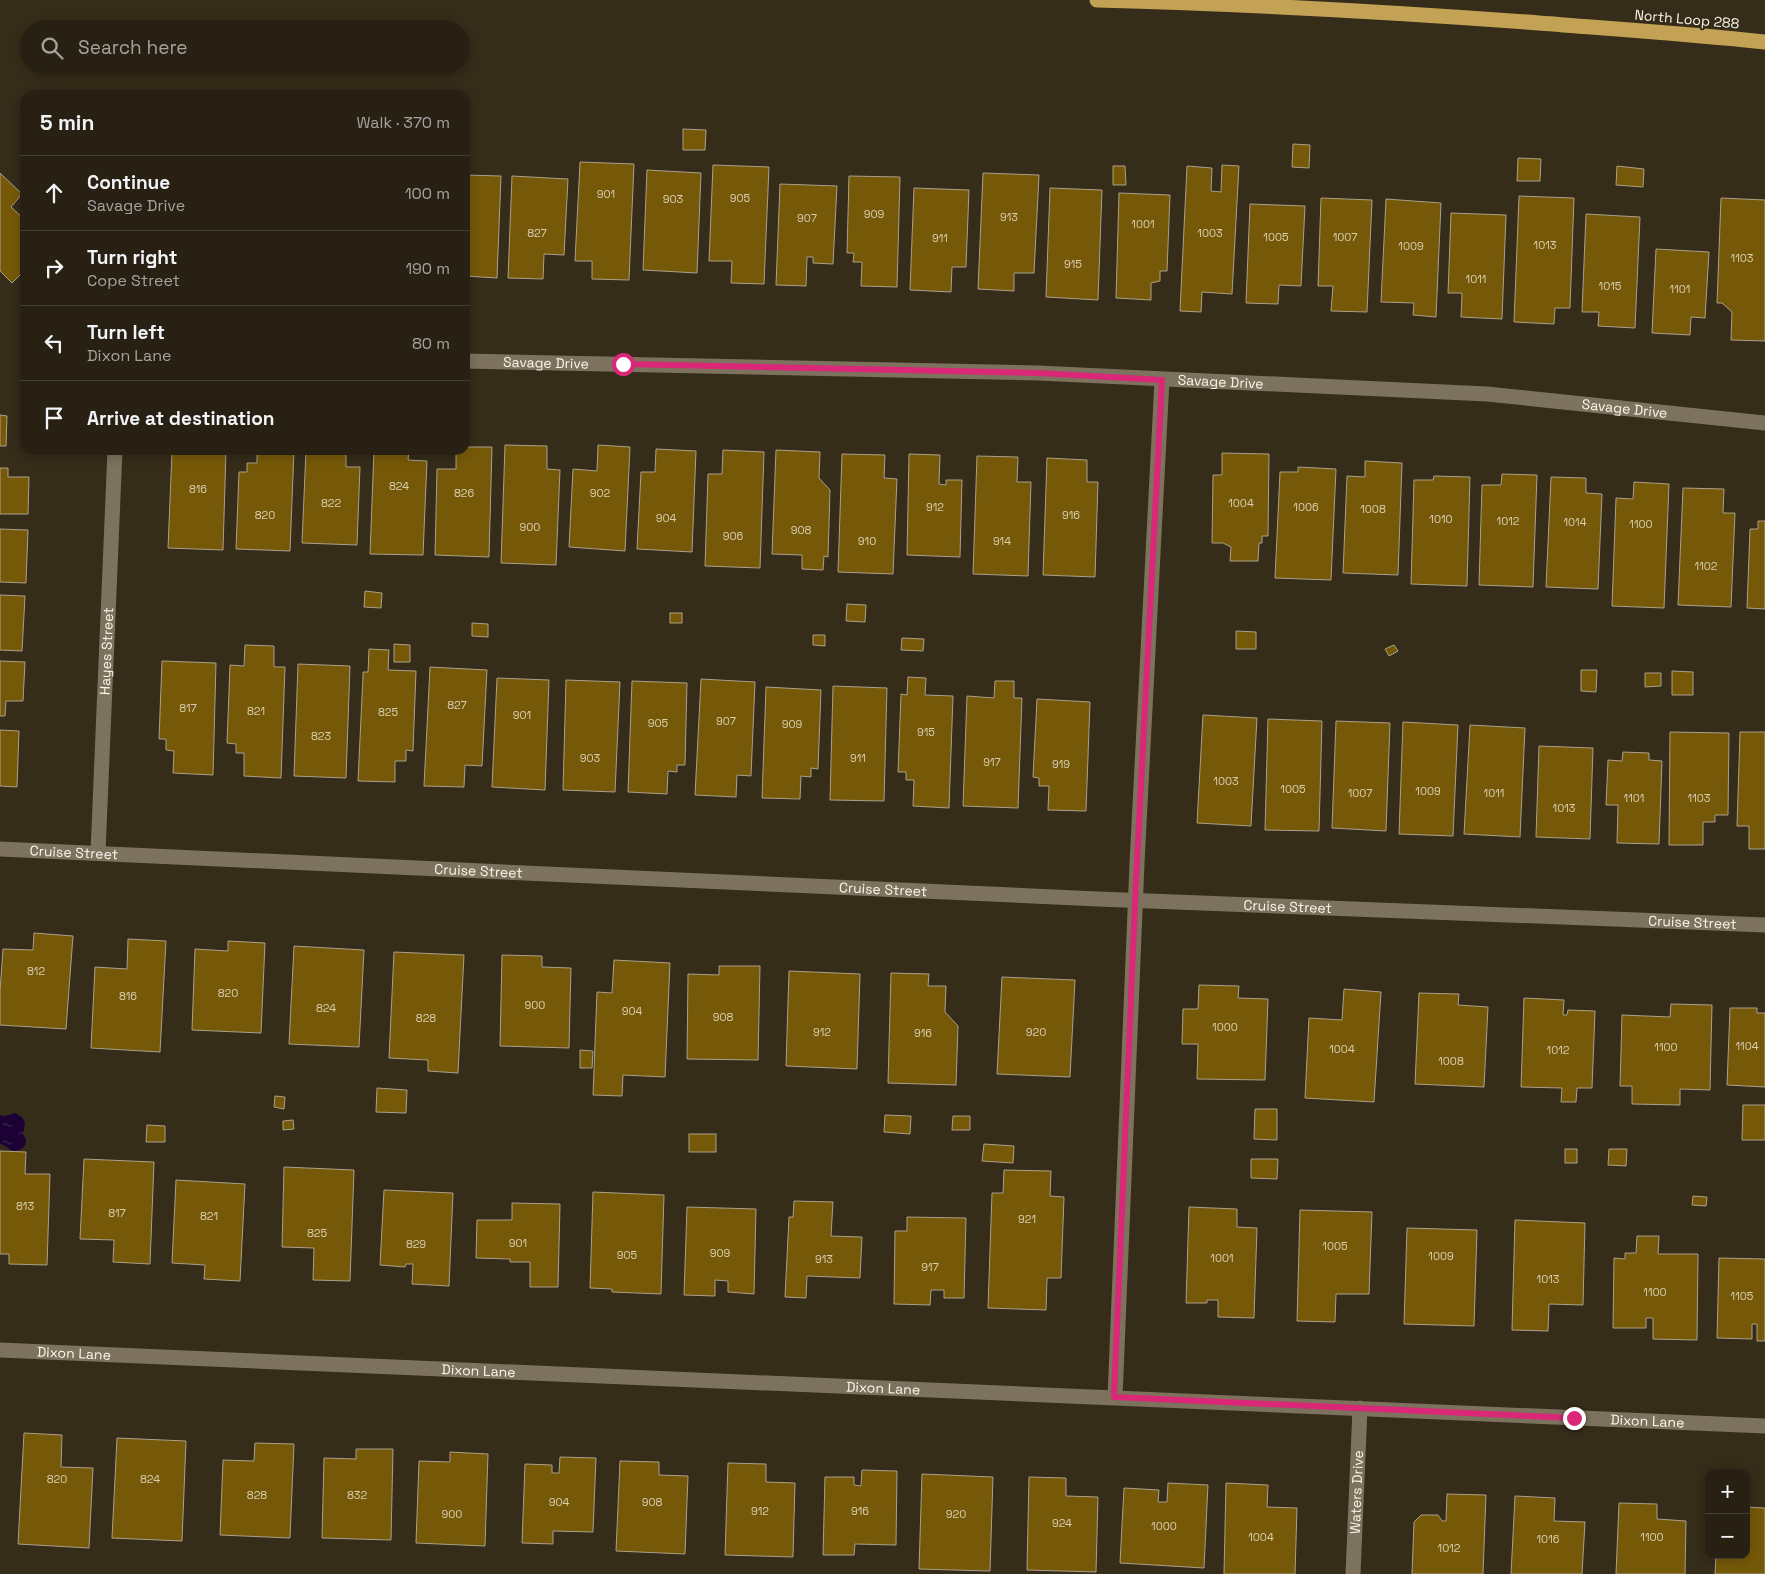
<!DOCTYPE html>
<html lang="en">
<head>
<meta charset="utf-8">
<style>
	body { margin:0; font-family:"Space Grotesk",sans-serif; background:#30291c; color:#f1f3f6 }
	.controls { position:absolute; right:15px; bottom:15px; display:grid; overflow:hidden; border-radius:10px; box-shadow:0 2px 12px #0003 }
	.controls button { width:45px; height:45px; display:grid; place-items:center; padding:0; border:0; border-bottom:1px solid #443e33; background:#282113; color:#f1f3f6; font:25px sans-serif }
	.stop { position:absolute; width:15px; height:15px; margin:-11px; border:4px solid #db2777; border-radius:50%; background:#fff }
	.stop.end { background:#db2777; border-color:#fff; box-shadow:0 1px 5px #0008 }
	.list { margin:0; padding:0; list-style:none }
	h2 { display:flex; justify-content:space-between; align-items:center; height:65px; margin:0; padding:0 20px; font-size:21px }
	h2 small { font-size:16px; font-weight:400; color:#a5a3a0 }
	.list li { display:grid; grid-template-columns:32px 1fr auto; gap:15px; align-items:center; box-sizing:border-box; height:75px; padding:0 20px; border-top:1px solid #443e33 }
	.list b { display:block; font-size:19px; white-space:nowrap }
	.list p { margin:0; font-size:16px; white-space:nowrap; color:#a5a3a0 }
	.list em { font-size:16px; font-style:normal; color:#a5a3a0 }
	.icon { flex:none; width:28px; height:28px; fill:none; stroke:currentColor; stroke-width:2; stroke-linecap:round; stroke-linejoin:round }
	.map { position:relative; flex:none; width:1765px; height:1574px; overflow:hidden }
	.search { position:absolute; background:#282113; box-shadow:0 2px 12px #0003; left:20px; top:20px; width:450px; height:55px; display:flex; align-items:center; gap:12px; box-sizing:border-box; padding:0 18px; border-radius:28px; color:#a5a3a0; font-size:19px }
	.panel { position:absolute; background:#282113; box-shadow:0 2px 12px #0003; left:20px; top:90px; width:450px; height:365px; border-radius:15px }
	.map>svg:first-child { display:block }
	.water { fill:url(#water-ripples) }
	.building { fill:#765908; stroke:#aba08a }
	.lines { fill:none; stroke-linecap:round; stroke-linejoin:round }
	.street { stroke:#7c725d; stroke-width:15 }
	.highway { stroke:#c4a255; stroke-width:15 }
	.route { stroke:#db2777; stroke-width:6 }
	.labels { text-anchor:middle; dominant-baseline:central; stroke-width:4; stroke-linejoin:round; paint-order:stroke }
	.number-label { font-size:11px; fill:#d9ceb1 }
	.street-label { font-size:14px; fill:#faf5e9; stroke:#352c19 }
</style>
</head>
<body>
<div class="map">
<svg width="1765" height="1574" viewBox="0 0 1765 1574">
	<defs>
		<pattern id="water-ripples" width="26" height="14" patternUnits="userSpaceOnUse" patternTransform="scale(1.25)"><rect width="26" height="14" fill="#1c0135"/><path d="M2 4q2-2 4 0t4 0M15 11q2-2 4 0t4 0" fill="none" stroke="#3e2752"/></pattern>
	</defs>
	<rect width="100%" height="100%" fill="#352c19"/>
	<!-- water -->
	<path class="water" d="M15 1113 21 1116 25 1122 24 1131 22 1133C23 1134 26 1139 26 1140 27 1148 17 1153 11 1150 6 1148 6 1145 0 1144V1115L5 1116Z"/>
	<!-- building -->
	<g class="building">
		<path d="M683 129 706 130 705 150H683Z"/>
		<path d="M1293 144 1310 145 1309 168 1292 167Z"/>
		<path d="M1518 158 1541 159 1540 181H1517Z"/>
		<path d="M23 161H25V178H22Z"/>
		<path d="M580 162 634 164 629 280 592 279V261H575Z"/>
		<path d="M713 165 769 167 764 284 731 283 732 261H709Z"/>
		<path d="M1222 165 1239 166 1232 294 1202 292 1201 312 1180 311 1187 166 1212 168 1211 191 1221 192Z"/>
		<path d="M1113 166H1125L1126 185H1113Z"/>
		<path d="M1617 166 1644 169 1643 187 1616 185Z"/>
		<path d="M647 170 701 173 697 273 643 270Z"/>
		<path d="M0 173 22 194 11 207 25 220V270L12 283 0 271Z"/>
		<path d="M983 173 1039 175 1034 273H1014V291L978 289Z"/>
		<path d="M465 175 501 176 497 278 465 276Z"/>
		<path d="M512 176 568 179 564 255 544 254 543 279 508 278Z"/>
		<path d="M849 176 900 177 897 287 861 286 862 262H853L854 253H847Z"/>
		<path d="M780 184 837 186 833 264 813 263V257H807L806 286 776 285Z"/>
		<path d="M914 188 969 190 966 267H952L951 292 910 290Z"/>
		<path d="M1050 188 1102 190 1098 300 1046 297Z"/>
		<path d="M1119 193 1170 195 1167 271H1160V281L1151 283V300L1116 298Z"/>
		<path d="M1519 196 1574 198 1570 308H1555L1554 324 1514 322Z"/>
		<path d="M1321 198 1372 200 1367 312 1331 311 1333 286H1318Z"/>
		<path d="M1721 198 1765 200V341L1731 340 1732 312 1722 303H1717Z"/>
		<path d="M1386 199 1441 203 1436 317 1413 315 1414 303 1381 302Z"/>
		<path d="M1250 204 1305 206 1301 286 1279 285 1278 304 1246 303Z"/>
		<path d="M1451 213 1506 215 1502 319 1461 317 1462 293H1448Z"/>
		<path d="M1586 214 1640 217 1635 328 1598 326 1599 312H1582Z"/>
		<path d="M1656 249 1709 252 1705 318 1691 317 1690 335 1652 333Z"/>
		<path d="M0 415 7 416 6 446H0Z"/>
		<path d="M505 445 547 446V469L560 470 556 565 501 563Z"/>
		<path d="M598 445 630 447 625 551 569 547 573 469 597 471Z"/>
		<path d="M465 447H492L489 557 435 555 437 469H456V450H465Z"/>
		<path d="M656 449 696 451 692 552 637 549 641 472H655Z"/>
		<path d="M189 450H226L223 550 168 548 172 452H189Z"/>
		<path d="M257 450H294L290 551 236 549 239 472H247V463H257Z"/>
		<path d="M306 450H346V467H360L357 545 302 543Z"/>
		<path d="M374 450H409L408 460 427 461 423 555 370 554Z"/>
		<path d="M723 450 764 452 760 568 705 566 708 474H722Z"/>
		<path d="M776 450 820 452 819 478 830 490 828 557 824 556 823 570 802 569V555L772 554Z"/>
		<path d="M1222 453 1269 454 1268 536H1262V543H1259L1258 561H1230L1231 547 1223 543H1212L1213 475H1222Z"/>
		<path d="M842 454 885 455 884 478 897 479 893 574 838 572Z"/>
		<path d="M909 454 940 455 939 484 946 485V480H962L960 557 907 555Z"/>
		<path d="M977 456 1018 457 1017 482H1031L1028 576 973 574Z"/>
		<path d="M1047 458 1087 460V482H1098L1095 577 1043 575Z"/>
		<path d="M1365 461 1402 463 1398 575 1343 573 1347 476 1365 477Z"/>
		<path d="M1298 467 1336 469 1331 580 1275 578 1280 472H1298Z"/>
		<path d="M0 468H8V477H29L28 514H0Z"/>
		<path d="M1502 474 1537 475 1533 587 1479 585 1482 485H1501Z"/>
		<path d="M1434 476 1470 477 1467 586 1411 584 1414 480H1433Z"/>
		<path d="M1551 477 1586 478V493L1602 494 1598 589 1546 587Z"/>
		<path d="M1634 482 1669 484 1664 608 1612 606 1616 498 1633 499Z"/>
		<path d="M1683 488 1724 489 1723 513H1735L1731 607 1678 605Z"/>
		<path d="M1758 521H1765V609L1747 608 1750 529H1758Z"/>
		<path d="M0 529 28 530 26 583 0 582Z"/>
		<path d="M365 591 382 593 381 608 364 607Z"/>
		<path d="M0 595 25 596 22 651 0 650Z"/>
		<path d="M847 604 866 605 865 622 846 621Z"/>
		<rect x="670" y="613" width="12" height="10"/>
		<path d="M472 623 488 624V637L472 636Z"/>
		<path d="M1236 631 1256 632V649H1236Z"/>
		<path d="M813 635H825V646L813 645Z"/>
		<path d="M902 638 924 639 923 651 901 650Z"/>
		<path d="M394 644 410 645V662H394Z"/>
		<path d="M245 645 274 646V667H285L281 778 244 776V753H236V744L227 743 230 665 244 666Z"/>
		<path d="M1394 645 1398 651 1389 656 1385 649Z"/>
		<path d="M369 649 389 650 388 670 416 671 413 751 406 750V761H395V782L358 781 363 676V672H368Z"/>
		<path d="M0 661 25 662 23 701H6L5 716H0Z"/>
		<path d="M162 661 216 663 213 775 173 773 174 751 166 750V739H159Z"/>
		<path d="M298 664 350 666 346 778 294 776Z"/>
		<path d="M430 667 487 670 482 766 465 765 464 787 424 786Z"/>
		<path d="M1581 670H1597L1596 692 1581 691Z"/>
		<path d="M1672 671 1693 672V695H1672Z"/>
		<path d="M1645 673H1661V686L1645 687Z"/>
		<path d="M908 677 926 678 925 695 953 696 949 808 913 806 914 780H906V772H898L901 694 907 695Z"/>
		<path d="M497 678 549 680 545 790 492 787Z"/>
		<path d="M701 679 755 682 751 776 737 775 736 797 695 795Z"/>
		<path d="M566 680 620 682 615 792 563 790Z"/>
		<path d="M632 681 687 683 685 765H677V772L668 771 667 794 628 792Z"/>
		<path d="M995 681H1014V698H1022L1018 808 963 806 967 696 994 698Z"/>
		<path d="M833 686 887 688 884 801 830 800Z"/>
		<path d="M766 687 821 690 818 769 811 768V777L801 776 800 799 762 798Z"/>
		<path d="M1037 699 1090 702 1086 811 1048 810 1049 786H1039V778L1033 777Z"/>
		<path d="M1203 715 1257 718 1251 826 1197 823Z"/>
		<path d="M1268 719 1322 721 1319 831 1265 830Z"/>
		<path d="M1336 721 1390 723 1386 831 1332 828Z"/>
		<path d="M1403 722 1458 725 1453 836 1399 834Z"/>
		<path d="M1470 725 1525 728 1520 837 1464 834Z"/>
		<path d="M0 730 19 731 17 787 0 786Z"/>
		<path d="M1670 732 1729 733 1728 815H1715V822H1703V845H1669Z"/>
		<path d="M1740 732H1765V849H1749V826H1737Z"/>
		<path d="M1539 746 1593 748 1590 839 1536 837Z"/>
		<path d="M1623 752 1649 753V760L1662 761 1659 844 1617 843 1618 805H1606L1608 760 1622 761Z"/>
		<path d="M34 933 73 936 66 1029 0 1025V991L3 949 33 950Z"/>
		<path d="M128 939 166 941 160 1052 91 1048 95 967 127 969Z"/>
		<path d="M228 941 265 943 261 1033 192 1030 195 949 228 951Z"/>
		<path d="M294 946 364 950 359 1047 289 1044Z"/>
		<path d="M394 952 464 955 458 1073 428 1071V1060L389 1058Z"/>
		<path d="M502 955 542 956V967L571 968 569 1048 500 1046Z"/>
		<path d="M614 960 670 963 665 1077 623 1075 622 1096 593 1095 597 992 612 993Z"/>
		<path d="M719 966H760L758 1060 687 1059 688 974 719 975Z"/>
		<path d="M789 971 860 974 857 1069 786 1066Z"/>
		<path d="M891 973 929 974 928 986H946L945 1012 958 1026 956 1085 888 1083Z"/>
		<path d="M1002 977 1075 980 1070 1077 997 1074Z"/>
		<path d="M1199 985 1239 986 1238 998 1268 999 1265 1080 1197 1079 1198 1044H1182L1183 1009H1198Z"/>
		<path d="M1344 989 1381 992 1374 1102 1305 1098 1309 1018 1342 1020Z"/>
		<path d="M1419 993 1459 994 1458 1005 1488 1007 1484 1087 1415 1084Z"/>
		<path d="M1524 998 1564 1000 1563 1015H1567L1568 1010 1595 1011 1592 1088H1577L1576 1102H1561L1562 1088 1521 1087Z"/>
		<path d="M1671 1004 1712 1005 1710 1090 1680 1089V1105L1632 1104V1086H1620L1622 1015 1670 1017Z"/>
		<path d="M1730 1008H1757V1013H1765V1087L1727 1085Z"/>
		<path d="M580 1050 593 1051 592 1068H580Z"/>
		<path d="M377 1088 407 1090 406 1113 376 1112Z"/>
		<path d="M275 1096 285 1097 284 1109 274 1107Z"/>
		<path d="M1743 1105H1765V1140H1742Z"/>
		<path d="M1255 1109H1277V1140L1254 1139Z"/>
		<path d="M885 1115 911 1116 910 1134 884 1132Z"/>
		<path d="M953 1116H970V1130H952Z"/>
		<path d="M293 1120 294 1129 283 1130V1121Z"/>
		<path d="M147 1125 165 1126V1142H146Z"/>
		<rect x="689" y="1134" width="27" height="18"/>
		<path d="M984 1144 1014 1146 1013 1163 982 1161Z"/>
		<rect x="1565" y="1149" width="12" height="14"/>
		<path d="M1609 1149H1627L1626 1166 1608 1165Z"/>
		<path d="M0 1151 26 1152 25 1174H50L47 1265 9 1264V1254H0Z"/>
		<path d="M84 1159 154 1162 150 1264 113 1262 114 1240 80 1239Z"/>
		<path d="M1251 1159H1278L1277 1179 1251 1178Z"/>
		<path d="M284 1167 354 1170 350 1281 313 1280 314 1248 282 1247Z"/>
		<path d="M1004 1170 1051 1171 1050 1196 1064 1197 1061 1278H1047L1046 1310 988 1308 992 1193H1003Z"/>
		<path d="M176 1180 245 1184 240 1281 204 1279 205 1265 172 1263Z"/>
		<path d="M384 1190 453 1193 449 1286 412 1284 413 1264H406L405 1267 380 1265Z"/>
		<path d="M593 1192 664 1195 661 1294 612 1292V1289L590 1288Z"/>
		<path d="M1693 1196 1707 1197 1706 1206 1692 1205Z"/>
		<path d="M794 1201 833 1202 831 1236 862 1237 860 1278 807 1276 806 1298 785 1297 789 1217H793Z"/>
		<path d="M512 1203 560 1204 558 1287H530V1262H510V1259L476 1258 477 1220H512Z"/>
		<path d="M687 1207 756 1209 754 1294 728 1292V1281L715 1280V1296L684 1295Z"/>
		<path d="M1189 1207 1237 1209V1227L1257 1228 1254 1318 1218 1317V1300H1207V1303H1186Z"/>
		<path d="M1300 1210 1372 1212 1369 1294H1336L1335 1322 1297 1321Z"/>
		<path d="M907 1217 966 1218 964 1298H944V1290H931L930 1305 894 1304 895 1231H907Z"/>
		<path d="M1515 1220 1585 1223 1583 1305 1549 1304 1548 1331 1512 1330Z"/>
		<path d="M1407 1228 1477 1230 1474 1326 1404 1324Z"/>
		<path d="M1637 1236H1659L1658 1254H1698L1697 1340 1653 1339V1318H1646V1328H1613L1614 1258 1625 1259V1253H1636Z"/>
		<path d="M1719 1258 1765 1259V1341H1757V1324H1752V1339L1717 1338Z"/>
		<path d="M24 1433 62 1435 61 1467 93 1468 89 1548 18 1544Z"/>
		<path d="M117 1438 186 1441 182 1541 112 1538Z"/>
		<path d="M255 1443 294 1444 290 1538 220 1535 223 1460 254 1461Z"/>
		<path d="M356 1449H393L391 1540 322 1538 324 1458 356 1459Z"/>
		<path d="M450 1452 488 1454 485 1546 416 1543 419 1461 450 1462Z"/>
		<path d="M560 1457 596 1458 593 1532 553 1531V1544L522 1543 525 1464 552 1465V1473H559Z"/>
		<path d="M620 1461 659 1462V1475L688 1476 685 1554 616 1551Z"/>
		<path d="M728 1463 766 1464V1482L795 1483 793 1557 725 1555Z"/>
		<path d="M862 1470 897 1471 896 1545 855 1544 854 1555H823L825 1477H854V1485L861 1486Z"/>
		<path d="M922 1474 993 1477 990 1571 919 1569Z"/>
		<path d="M1029 1477 1066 1478V1496L1098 1497 1096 1572 1027 1570Z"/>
		<path d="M1168 1483 1208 1485 1204 1568 1120 1563 1124 1488 1159 1490 1158 1502H1167Z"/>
		<path d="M1226 1483 1268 1485 1267 1507 1297 1508 1295 1574H1224Z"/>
		<path d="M1447 1494 1486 1495 1483 1574H1412L1414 1522 1421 1515H1438L1442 1521H1446Z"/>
		<path d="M1515 1496 1555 1498 1554 1521 1585 1522 1582 1574H1511Z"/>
		<path d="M1619 1503 1657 1504V1519L1686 1521 1685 1574H1616Z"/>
		<path d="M1746 1507 1765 1508V1574H1715L1716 1555H1746Z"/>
	</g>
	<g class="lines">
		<!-- street -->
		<g class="street">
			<path id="s1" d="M465 361 1038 373 1487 394 1765 423"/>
			<path id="s2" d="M0 849 1098 899 1765 925"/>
			<path id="s3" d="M98 852 115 450"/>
			<path id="s4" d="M0 1350 1765 1426"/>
			<path d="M1115 1397 1137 863 1162 380"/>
			<path id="s5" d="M1353 1574 1360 1408"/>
		</g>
		<!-- highway -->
		<path class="highway" d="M1097 0C1245 4 1392 12 1539 23 1614 29 1690 34 1765 42"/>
	</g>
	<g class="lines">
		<!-- route -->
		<path class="route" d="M623 364 1038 373 1162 380 1136 881 1114 1397 1574 1418"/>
	</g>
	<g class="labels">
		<!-- number labels -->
		<g class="number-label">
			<text x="606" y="194">901</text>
			<text x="740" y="198">905</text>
			<text x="673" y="199">903</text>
			<text x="874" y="214">909</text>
			<text x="1009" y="217">913</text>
			<text x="807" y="218">907</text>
			<text x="1143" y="224">1001</text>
			<text x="537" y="233">827</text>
			<text x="1210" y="233">1003</text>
			<text x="1276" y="237">1005</text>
			<text x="1345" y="237">1007</text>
			<text x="940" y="238">911</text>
			<text x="1545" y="245">1013</text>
			<text x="1411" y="246">1009</text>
			<text x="1742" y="258">1103</text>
			<text x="1073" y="264">915</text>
			<text x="1476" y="279">1011</text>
			<text x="1610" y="286">1015</text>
			<text x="1680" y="289">1101</text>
			<text x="399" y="486">824</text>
			<text x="198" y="489">816</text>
			<text x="464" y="493">826</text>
			<text x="600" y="493">902</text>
			<text x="331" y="503">822</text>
			<text x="1241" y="503">1004</text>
			<text x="935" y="507">912</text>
			<text x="1306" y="507">1006</text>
			<text x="1373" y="509">1008</text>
			<text x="265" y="515">820</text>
			<text x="1071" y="515">916</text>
			<text x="666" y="518">904</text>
			<text x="1441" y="519">1010</text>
			<text x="1508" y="521">1012</text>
			<text x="1575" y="522">1014</text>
			<text x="1641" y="524">1100</text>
			<text x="530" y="527">900</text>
			<text x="801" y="530">908</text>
			<text x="733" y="536">906</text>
			<text x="867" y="541">910</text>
			<text x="1002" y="541">914</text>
			<text x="1706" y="566">1102</text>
			<text x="457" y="705">827</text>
			<text x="188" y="708">817</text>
			<text x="256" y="711">821</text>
			<text x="388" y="712">825</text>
			<text x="522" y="715">901</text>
			<text x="726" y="721">907</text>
			<text x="658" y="723">905</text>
			<text x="792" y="724">909</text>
			<text x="926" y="732">915</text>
			<text x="321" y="736">823</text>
			<text x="590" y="758">903</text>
			<text x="858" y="758">911</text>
			<text x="992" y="762">917</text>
			<text x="1061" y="764">919</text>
			<text x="1226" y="781">1003</text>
			<text x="1293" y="789">1005</text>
			<text x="1428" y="791">1009</text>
			<text x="1360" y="793">1007</text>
			<text x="1494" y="793">1011</text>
			<text x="1634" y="798">1101</text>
			<text x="1699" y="798">1103</text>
			<text x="1564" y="808">1013</text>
			<text x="36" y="971">812</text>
			<text x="228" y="993">820</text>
			<text x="128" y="996">816</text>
			<text x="535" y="1005">900</text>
			<text x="326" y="1008">824</text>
			<text x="632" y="1011">904</text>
			<text x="723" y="1017">908</text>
			<text x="426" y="1018">828</text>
			<text x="1225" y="1027">1000</text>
			<text x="822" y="1032">912</text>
			<text x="1036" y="1032">920</text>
			<text x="923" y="1033">916</text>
			<text x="1747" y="1046">1104</text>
			<text x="1666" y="1047">1100</text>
			<text x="1342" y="1049">1004</text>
			<text x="1558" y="1050">1012</text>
			<text x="1451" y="1061">1008</text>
			<text x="25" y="1206">813</text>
			<text x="117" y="1213">817</text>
			<text x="209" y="1216">821</text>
			<text x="1027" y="1219">921</text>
			<text x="317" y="1233">825</text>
			<text x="518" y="1243">901</text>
			<text x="416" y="1244">829</text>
			<text x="1335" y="1246">1005</text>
			<text x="720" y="1253">909</text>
			<text x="627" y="1255">905</text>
			<text x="1441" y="1256">1009</text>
			<text x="1222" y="1258">1001</text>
			<text x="824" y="1259">913</text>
			<text x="930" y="1267">917</text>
			<text x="1548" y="1279">1013</text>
			<text x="1655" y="1292">1100</text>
			<text x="1742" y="1296">1105</text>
			<text x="57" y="1479">820</text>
			<text x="150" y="1479">824</text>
			<text x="257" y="1495">828</text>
			<text x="357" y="1495">832</text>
			<text x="559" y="1502">904</text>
			<text x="652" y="1502">908</text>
			<text x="760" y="1511">912</text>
			<text x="860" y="1511">916</text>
			<text x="452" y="1514">900</text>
			<text x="956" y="1514">920</text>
			<text x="1062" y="1523">924</text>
			<text x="1164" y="1526">1000</text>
			<text x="1261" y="1537">1004</text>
			<text x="1652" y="1537">1100</text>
			<text x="1548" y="1539">1016</text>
			<text x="1449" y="1548">1012</text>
		</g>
		<!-- street labels -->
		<g class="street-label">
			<text transform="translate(1687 19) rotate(5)">North Loop 288</text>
			<text stroke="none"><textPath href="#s1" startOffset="81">Savage Drive</textPath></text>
			<text stroke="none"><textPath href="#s1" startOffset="756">Savage Drive</textPath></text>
			<text stroke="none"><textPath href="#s1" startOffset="1161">Savage Drive</textPath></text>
			<text stroke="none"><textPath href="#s3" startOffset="201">Hayes Street</textPath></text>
			<text stroke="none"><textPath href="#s2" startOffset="74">Cruise Street</textPath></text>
			<text stroke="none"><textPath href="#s2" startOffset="479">Cruise Street</textPath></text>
			<text stroke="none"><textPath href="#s2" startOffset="884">Cruise Street</textPath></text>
			<text stroke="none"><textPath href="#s2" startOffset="1289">Cruise Street</textPath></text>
			<text stroke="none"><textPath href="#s2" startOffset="1694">Cruise Street</textPath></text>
			<text stroke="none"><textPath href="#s4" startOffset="74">Dixon Lane</textPath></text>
			<text stroke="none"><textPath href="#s4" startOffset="479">Dixon Lane</textPath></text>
			<text stroke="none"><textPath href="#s4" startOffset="884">Dixon Lane</textPath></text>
			<text stroke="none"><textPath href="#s4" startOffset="1649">Dixon Lane</textPath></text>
			<text stroke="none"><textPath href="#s5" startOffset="82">Waters Drive</textPath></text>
		</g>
	</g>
</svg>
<div class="controls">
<button>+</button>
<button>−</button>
</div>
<div class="stop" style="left:623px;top:364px"></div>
<div class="stop end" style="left:1574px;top:1418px"></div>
<div class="search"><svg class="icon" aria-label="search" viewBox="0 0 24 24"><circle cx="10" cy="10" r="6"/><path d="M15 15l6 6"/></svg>Search here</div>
<section class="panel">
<h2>5 min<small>Walk · 370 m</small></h2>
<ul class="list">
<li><svg class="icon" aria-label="ahead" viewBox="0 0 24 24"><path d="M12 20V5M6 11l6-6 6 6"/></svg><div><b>Continue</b><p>Savage Drive</p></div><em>100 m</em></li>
<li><svg class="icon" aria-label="right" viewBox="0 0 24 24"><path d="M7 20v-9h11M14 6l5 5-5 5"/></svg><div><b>Turn right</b><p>Cope Street</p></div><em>190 m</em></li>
<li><svg class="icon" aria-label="left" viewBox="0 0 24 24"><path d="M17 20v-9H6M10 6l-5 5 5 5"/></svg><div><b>Turn left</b><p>Dixon Lane</p></div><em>80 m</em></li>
<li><svg class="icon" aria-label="arrive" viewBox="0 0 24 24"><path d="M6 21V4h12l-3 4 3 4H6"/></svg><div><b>Arrive at destination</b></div></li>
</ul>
</section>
</div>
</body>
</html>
